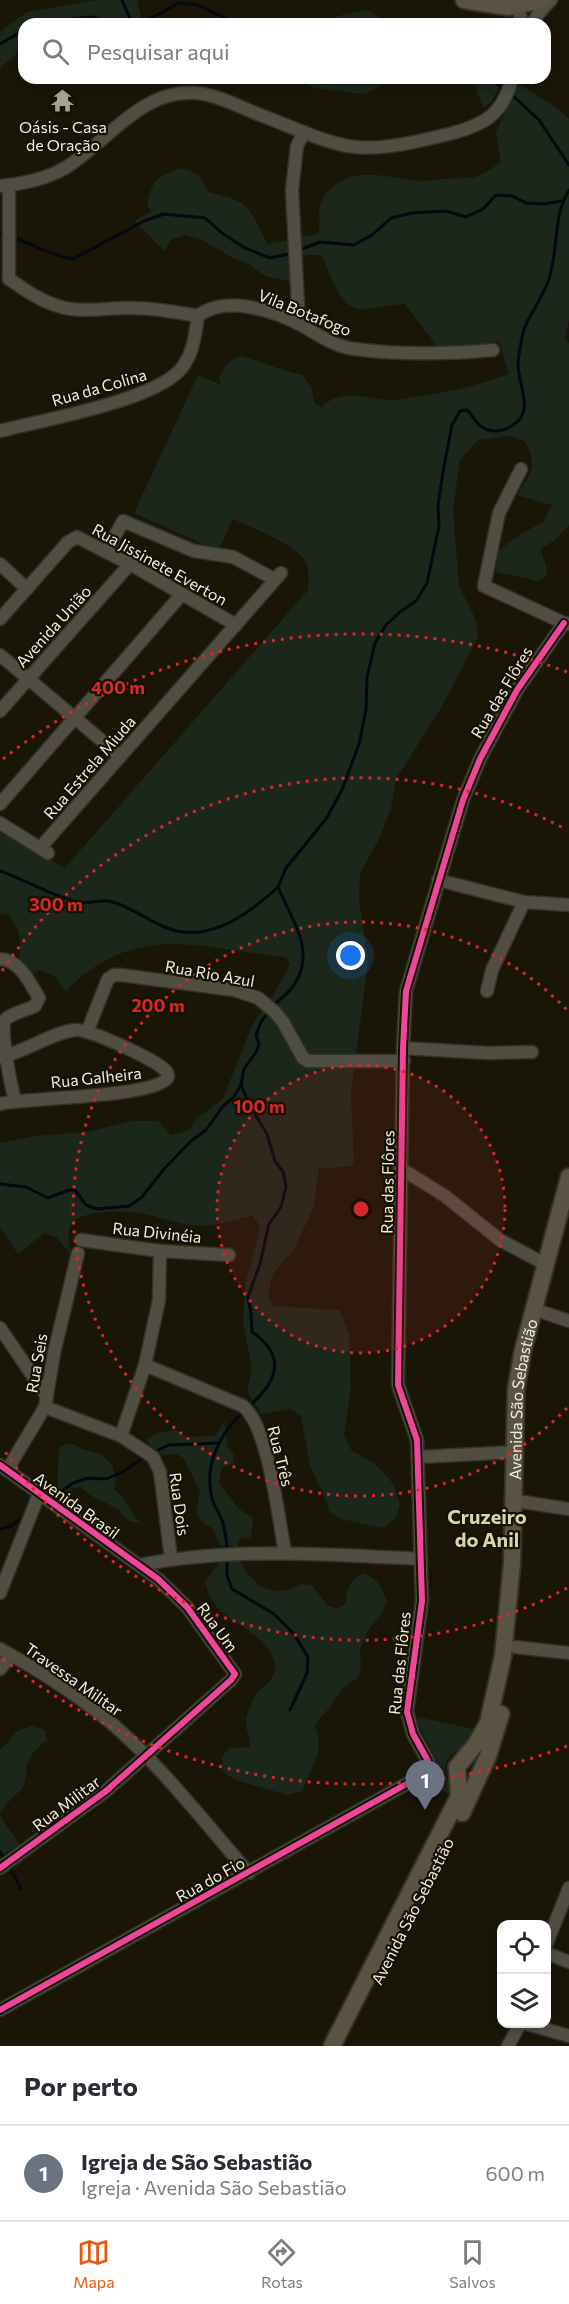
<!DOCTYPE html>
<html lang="pt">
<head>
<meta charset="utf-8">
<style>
	body { margin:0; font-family:Commissioner,sans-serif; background:#f2f2f3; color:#2b2b33 }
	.controls { position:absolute; right:18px; bottom:18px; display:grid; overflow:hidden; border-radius:12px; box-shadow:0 3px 9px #0003 }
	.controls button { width:54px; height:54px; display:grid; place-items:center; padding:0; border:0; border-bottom:2px solid #e1e1e2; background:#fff; color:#2b2b33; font:30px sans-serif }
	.you { position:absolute; left:351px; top:956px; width:21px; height:21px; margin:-15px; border:4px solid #fff; border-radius:50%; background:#1a73e8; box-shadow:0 0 0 9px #1a73e833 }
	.badge { display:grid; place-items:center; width:39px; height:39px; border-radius:50%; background:#ea580c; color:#fff; font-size:20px; font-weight:700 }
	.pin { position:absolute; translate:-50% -50px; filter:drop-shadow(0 2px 3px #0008) }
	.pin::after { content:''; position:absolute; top:32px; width:21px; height:18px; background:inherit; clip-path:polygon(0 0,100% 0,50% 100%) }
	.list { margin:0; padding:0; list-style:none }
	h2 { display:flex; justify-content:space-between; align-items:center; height:78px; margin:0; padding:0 24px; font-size:26px }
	h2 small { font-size:20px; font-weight:400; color:#7c7c81 }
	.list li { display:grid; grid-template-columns:39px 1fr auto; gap:18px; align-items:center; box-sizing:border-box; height:96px; padding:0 24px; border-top:2px solid #e1e1e2 }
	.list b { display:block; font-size:22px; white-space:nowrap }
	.list p { margin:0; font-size:20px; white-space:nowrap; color:#7c7c81 }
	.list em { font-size:20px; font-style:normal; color:#7c7c81 }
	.icon { flex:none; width:33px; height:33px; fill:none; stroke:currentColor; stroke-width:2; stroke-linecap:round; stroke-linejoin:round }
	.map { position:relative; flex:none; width:569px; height:2046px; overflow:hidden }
	.search { position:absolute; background:#fff; box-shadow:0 3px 9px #0003; left:18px; right:18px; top:18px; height:66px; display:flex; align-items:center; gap:15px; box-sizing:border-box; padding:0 21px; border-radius:18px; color:#7c7c81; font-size:22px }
	.sheet { height:174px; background:#fff }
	nav { display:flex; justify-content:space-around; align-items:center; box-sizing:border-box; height:84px; border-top:2px solid #e1e1e2; background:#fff; font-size:16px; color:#7c7c81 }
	nav a { display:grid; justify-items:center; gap:3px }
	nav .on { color:#ea580c }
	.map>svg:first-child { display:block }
	.green { fill:#1b271b }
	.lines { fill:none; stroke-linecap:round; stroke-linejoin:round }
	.stream { stroke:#020910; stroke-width:3 }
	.minor-casing { stroke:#333128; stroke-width:15 }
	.major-casing { stroke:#333128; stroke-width:20 }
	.minor { stroke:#504e43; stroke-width:12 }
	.major { stroke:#5a5344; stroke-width:16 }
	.cycleway-casing { stroke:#161100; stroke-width:10 }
	.cycleway { stroke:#ed469a; stroke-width:6 }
	.ring { fill:none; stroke:#d62828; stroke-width:3; stroke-dasharray:3 6 }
	.labels { text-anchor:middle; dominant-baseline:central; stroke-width:4.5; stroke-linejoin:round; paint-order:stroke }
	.poi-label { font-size:16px; fill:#f1eddc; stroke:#161100 }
	.street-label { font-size:16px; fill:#f1eddc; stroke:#161100 }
	.quarter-label { font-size:20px; font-weight:bold; fill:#dbd3b0; stroke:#161100 }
	.centre { fill:#d62828; stroke:#161100; stroke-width:3 }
	.ring-label { font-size:18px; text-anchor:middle; font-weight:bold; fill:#d62828; stroke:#161100; stroke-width:4.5; stroke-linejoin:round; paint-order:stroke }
</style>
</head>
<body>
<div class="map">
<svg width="569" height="2046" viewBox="0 0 569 2046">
	<rect width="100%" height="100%" fill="#191608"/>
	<!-- green -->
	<g class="green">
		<path d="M96 0H137L143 24H24V47L0 68V32L27 12Z"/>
		<path d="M367 10 389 24H337V16Z"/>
		<path d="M296 78H503L492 101 483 108 474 82 452 81 431 84 386 83 364 94 314 88Z"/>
		<path d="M521 85 558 109 569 119V319L565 337 569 344V525L555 540 541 549C542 559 548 565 547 575L538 581 496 572 498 551 515 538 544 521 552 505 517 495C532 472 537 468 526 442L510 436 478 440 460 460 453 510 459 586 476 620 478 637 441 708 396 779 391 808 378 841 360 873 359 899 368 962 351 1092 354 1166 319 1169 314 1207 294 1249 273 1274 268 1295 273 1306 339 1310 349 1333 351 1389 344 1435 351 1450 372 1462 385 1474 394 1485 400 1504 396 1518 383 1528 341 1519 329 1511 325 1498 310 1466 301 1416 291 1409 261 1414 247 1391 252 1368 243 1323 245 1285 260 1227 253 1216C237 1218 218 1226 203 1226 181 1226 160 1216 139 1213 123 1211 76 1209 70 1227 67 1235 69 1246 71 1255L56 1237 44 1233 18 1254 0 1227V1143L34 1136 87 1132 132 1121H158L171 1135 188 1131 197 1118 223 1099 252 1025 274 994 290 964 286 957C200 949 136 920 66 991L53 975 39 970 31 975 19 960C21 939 22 933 9 915L0 914V832L65 868 308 590C309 580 310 566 303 558 291 543 251 527 233 519L218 551 134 513 198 375 221 385 219 377 226 364 238 356C260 360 280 371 303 375L311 387 315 404 322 407C340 388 365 398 387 400 396 401 406 398 415 397 447 393 478 385 509 374L499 341 478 346 438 347 405 304C395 304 363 310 358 309 339 305 328 270 322 255H301L298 235 311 236 318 234C323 219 313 208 328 191 353 164 388 178 419 181 427 182 434 179 442 179 474 177 473 182 501 162L496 133 515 88Z"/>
		<path d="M178 169C196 169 201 178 209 192 252 203 249 206 267 244L288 240 294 262 292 282 265 276 250 265 231 257 201 239 185 235 171 240 164 251 135 221 151 211 147 205C153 180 155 178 178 169Z"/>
		<path d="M224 1422 228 1448 234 1455 233 1463 222 1468 219 1483 238 1508 253 1519 251 1537 239 1539 238 1547 220 1545 213 1529 201 1521 196 1514 200 1492 184 1459 177 1454 164 1455 150 1446 147 1439 160 1432 177 1430 186 1437 215 1436Z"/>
		<path d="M67 1444H74L81 1449 101 1454 112 1465 116 1481 114 1489C128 1499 128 1513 142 1523L131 1522 123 1516 118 1509 92 1496 80 1487 72 1489 65 1499H60L56 1491C59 1476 57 1462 60 1447Z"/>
		<path d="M221 1560H240C252 1586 274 1601 301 1584L313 1586 327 1605 338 1609 346 1603C346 1588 350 1581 363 1573 378 1579 382 1587 387 1602L380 1616 367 1632 360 1651 361 1667 359 1677 342 1689 331 1706 315 1724C316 1730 319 1738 319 1744 319 1756 307 1778 302 1791L287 1795 236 1780 223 1772 222 1756 230 1748 250 1747C250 1739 247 1733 246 1725 245 1717 251 1705 254 1698 259 1688 274 1682 275 1669 277 1640 231 1624 217 1607 211 1599 207 1591 205 1582Z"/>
		<path d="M417 1717 478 1730 469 1743 452 1754 446 1762 445 1770 452 1795 424 1783 435 1773C441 1753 419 1737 417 1717Z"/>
		<path d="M31 1726 45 1730 47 1740C40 1746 31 1753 28 1762 25 1771 28 1780 21 1789 14 1798 5 1803 0 1814V1751L16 1732Z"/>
		<path d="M0 1816 19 1844 0 1857Z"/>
	</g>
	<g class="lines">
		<!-- stream -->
		<g class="stream">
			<path d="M122 0 132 24"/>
			<path d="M42 24 54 21 91 17 116 24"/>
			<path d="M140 24 179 3 198 5 229 20 246 24"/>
			<path d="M0 44 24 30"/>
			<path d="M489 78 504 89"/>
			<path d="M510 93 539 120 569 165"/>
			<path d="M0 234H2"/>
			<path d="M18 239C36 246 54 256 73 259L144 221 164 214 205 218 222 233 245 248 270 258 289 254"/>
			<path d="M300 250 320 242 354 245 372 235 391 218 412 213 446 211 466 217 483 209 496 195 512 196 526 203 544 204 561 201"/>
			<path d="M0 871C26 880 50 895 77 902 89 905 101 898 113 902 132 908 149 921 167 928 208 944 249 914 278 887"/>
			<path d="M274 1005C280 999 289 993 294 985 317 951 291 919 278 887L286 868 326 819 342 790 359 744 366 710 367 677 375 643 386 625 401 611 416 601 427 583 439 526 438 505 444 466 452 425 460 411 467 410C472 415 476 423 482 427 494 435 510 430 519 420 532 406 517 380 518 363 519 355 522 334 525 327 531 312 542 298 548 282 559 252 552 218 569 190"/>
			<path d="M241 1085 249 1104 267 1134 275 1161 283 1172 286 1187 281 1207 269 1224 260 1264 248 1297 251 1313 252 1332C285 1355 279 1378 253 1403"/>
			<path d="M0 1184 26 1187 48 1198 69 1190H75L86 1205 97 1209 129 1206 142 1197 164 1169 191 1141 206 1130 223 1106 233 1098 241 1085 244 1069 256 1052 259 1044 256 1035 261 1022 270 1010"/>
			<path d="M152 1453 169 1445 218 1443"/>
			<path d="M52 1498 73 1483 88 1478 106 1479 124 1471 146 1456"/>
			<path d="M0 1529 11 1526 22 1518"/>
			<path d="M227 1547C226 1538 225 1528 222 1520 219 1513 214 1506 212 1498 204 1467 218 1436 241 1414"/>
			<path d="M227 1563V1575L232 1589 274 1614 294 1634 308 1657 307 1673 290 1710"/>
			<path d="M0 1852 3 1857"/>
			<path d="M11 1870 21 1889"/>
		</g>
		<defs>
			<g id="minor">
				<path d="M517 6 523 24"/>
				<path d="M532 24 538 14 551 0"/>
				<path d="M9 185V279"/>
				<path d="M0 186C22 184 46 179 65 168 108 142 140 89 196 93 218 95 240 107 260 115 288 125 326 144 355 147 385 150 420 141 449 134 484 125 503 115 512 78"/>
				<path d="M9 279C24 289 40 301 58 306 81 314 109 307 133 308 155 308 176 312 198 316 225 295 273 310 301 325 319 335 335 347 355 349 400 355 448 354 493 350"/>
				<path d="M299 324 292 190 297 146 304 132"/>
				<path d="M0 431C42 420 162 400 184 365 194 350 195 334 198 316"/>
				<path d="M521 469 499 513 484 586 564 623 569 624"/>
				<path d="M106 552 123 521 194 551 233 557 274 579"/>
				<path d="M0 564 27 589"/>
				<path d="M0 619 68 542 77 537 130 564 236 625"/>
				<path d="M0 655 120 756"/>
				<path d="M0 711 130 564"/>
				<path d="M0 804 182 594"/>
				<path d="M0 823 48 853"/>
				<path d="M40 848 281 573"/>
				<path d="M438 880 524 902 569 905"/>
				<path d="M0 959C20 960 30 983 39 998L35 1006C27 1010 11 1013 5 1020 0 1030 11 1087 15 1100"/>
				<path d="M487 991 492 970 524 902"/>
				<path d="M87 1032 108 979 114 975H121L234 990 258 998 275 1012 283 1022 303 1058 308 1061H404"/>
				<path d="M403 1048 488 1053 532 1052"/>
				<path d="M0 1057C26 1052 50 1033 75 1030 88 1028 153 1059 164 1069 168 1072 167 1072 168 1077 157 1098 29 1097 0 1104"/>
				<path d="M400 1168 445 1196 500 1240 545 1264"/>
				<path d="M81 1240 160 1251 229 1255"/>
				<path d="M542 1312 569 1321"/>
				<path d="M0 1328 46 1395"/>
				<path d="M145 1365 243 1406C269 1428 278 1517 285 1552"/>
				<path d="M45 1407 121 1436 153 1457 160 1472 171 1558"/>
				<path d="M121 1436 145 1365 159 1300 160 1251"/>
				<path d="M419 1457 513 1452"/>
				<path d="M0 1465 158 1579 187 1607 235 1674 231 1680 106 1791 0 1868"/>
				<path d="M7 1470 45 1407 54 1353 78 1253"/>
				<path d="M523 1502 569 1509"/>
				<path d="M140 1565C233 1547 327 1554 421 1559"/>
				<path d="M0 1593 39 1494"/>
				<path d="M515 1647 569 1653"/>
				<path d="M0 1649C36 1668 71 1691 103 1716 157 1760 203 1821 249 1873"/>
				<path d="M0 1669 11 1655"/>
				<path d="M546 1945 569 1888"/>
				<path d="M546 1953 569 1962"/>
				<path d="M0 2010 428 1772V1761L413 1734 407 1712 422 1601 417 1440 398 1385 403 1048 406 991 463 800 480 759 517 690 564 623"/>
				<path d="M527 2024 569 2036"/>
				<path d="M508 2046 520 2024"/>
			</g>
			<g id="major">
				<path d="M464 0 508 7 542 0"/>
				<path d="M462 1813 488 1756 501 1714"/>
				<path id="s1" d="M332 2046 459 1796 457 1767 476 1744 488 1723 503 1656 512 1563 516 1389 523 1350 569 1177"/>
			</g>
		</defs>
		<!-- minor casing -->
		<use href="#minor" class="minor-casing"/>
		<!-- major casing -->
		<use href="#major" class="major-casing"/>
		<!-- minor -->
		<use href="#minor" class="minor"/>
		<!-- major -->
		<use href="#major" class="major"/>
		<defs>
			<g id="cycleway">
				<path d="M0 1465 158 1579 187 1607 235 1674 231 1680 106 1791 0 1868"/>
				<path d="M0 2010 428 1772V1761L413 1734 407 1712 422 1601 417 1440 398 1385 403 1048 406 991 463 800 480 759 517 690 564 623"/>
			</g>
		</defs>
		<!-- cycleway casing -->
		<use href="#cycleway" class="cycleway-casing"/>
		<!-- cycleway -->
		<use href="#cycleway" class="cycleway"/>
	</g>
	<!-- distance rings -->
	<circle cx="361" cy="1209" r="144" fill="#d62828" fill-opacity=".12"/>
	<g class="ring">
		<circle cx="361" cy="1209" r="144"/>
		<path d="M567 1408A287 287 0 1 1 567 1010"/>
		<path d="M567 1588A431 431 0 0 1 2 1447M2 971A431 431 0 0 1 567 830"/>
		<path d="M567 1746A575 575 0 0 1 3 1659M3 759A575 575 0 0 1 567 672"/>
	</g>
	<!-- icons -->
	<defs>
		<symbol id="temple-bare" viewBox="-9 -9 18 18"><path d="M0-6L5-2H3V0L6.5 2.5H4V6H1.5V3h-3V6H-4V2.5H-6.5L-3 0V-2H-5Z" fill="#a5a292" stroke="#161100" stroke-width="2.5" paint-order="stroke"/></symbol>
	</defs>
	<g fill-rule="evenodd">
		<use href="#temple-bare" x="46" y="84" width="33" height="33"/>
	</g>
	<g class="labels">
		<!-- poi labels -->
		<g class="poi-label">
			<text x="63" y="126">Oásis - Casa<tspan x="63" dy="18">de Oração</tspan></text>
		</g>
		<!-- street labels -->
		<g class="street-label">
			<text transform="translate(305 312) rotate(22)">Vila Botafogo</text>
			<text transform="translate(99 387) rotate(-16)">Rua da Colina</text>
			<text transform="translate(160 564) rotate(29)">Rua Jissinete Everton</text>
			<text transform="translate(53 626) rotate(-48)">Avenida União</text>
			<text transform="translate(501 692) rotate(-59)">Rua das Flôres</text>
			<text transform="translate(89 767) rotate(-49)">Rua Estrela Miuda</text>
			<text transform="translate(210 973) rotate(10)">Rua Rio Azul</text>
			<text transform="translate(96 1077) rotate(-6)">Rua Galheira</text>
			<text transform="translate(387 1182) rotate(-89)">Rua das Flôres</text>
			<text transform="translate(157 1232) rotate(6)">Rua Divinéia</text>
			<text transform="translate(36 1363) rotate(-80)">Rua Seis</text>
			<text stroke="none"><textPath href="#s1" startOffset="690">Avenida São Sebastião</textPath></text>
			<text transform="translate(281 1456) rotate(76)">Rua Três</text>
			<text transform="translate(180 1504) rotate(82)">Rua Dois</text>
			<text transform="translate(77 1505) rotate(36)">Avenida Brasil</text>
			<text transform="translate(218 1627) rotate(54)">Rua Um</text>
			<text transform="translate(399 1663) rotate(-84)">Rua das Flôres</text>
			<text transform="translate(74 1679) rotate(35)">Travessa Militar</text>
			<text transform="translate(66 1803) rotate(-37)">Rua Militar</text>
			<text transform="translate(210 1879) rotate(-29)">Rua do Fio</text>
			<text transform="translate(412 1911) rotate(-63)">Avenida São Sebastião</text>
		</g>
		<!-- quarter labels -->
		<g class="quarter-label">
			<text x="487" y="1516">Cruzeiro<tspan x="487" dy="23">do Anil</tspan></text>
		</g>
	</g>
	<circle cx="361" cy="1209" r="9" class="centre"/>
	<g class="ring-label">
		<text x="118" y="694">400 m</text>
		<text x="56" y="911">300 m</text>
		<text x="158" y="1012">200 m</text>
		<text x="259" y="1113">100 m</text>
	</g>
</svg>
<div class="controls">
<button><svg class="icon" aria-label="locate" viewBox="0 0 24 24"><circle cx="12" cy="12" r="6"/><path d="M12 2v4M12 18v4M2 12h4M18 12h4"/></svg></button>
<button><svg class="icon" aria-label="layers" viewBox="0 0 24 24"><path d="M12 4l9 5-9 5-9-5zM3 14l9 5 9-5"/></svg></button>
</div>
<div class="you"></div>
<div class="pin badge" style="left:425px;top:1810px;background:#6b7280">1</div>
<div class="search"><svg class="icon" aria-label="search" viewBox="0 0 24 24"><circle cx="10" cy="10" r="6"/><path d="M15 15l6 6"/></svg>Pesquisar aqui</div>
</div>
<section class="sheet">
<h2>Por perto<small></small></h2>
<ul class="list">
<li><span class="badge" style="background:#6b7280">1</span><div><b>Igreja de São Sebastião</b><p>Igreja · Avenida São Sebastião</p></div><em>600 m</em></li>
</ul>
</section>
<nav>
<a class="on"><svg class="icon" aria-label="map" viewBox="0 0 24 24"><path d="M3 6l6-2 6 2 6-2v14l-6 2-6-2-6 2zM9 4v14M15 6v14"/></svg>Mapa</a>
<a><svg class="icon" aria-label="directions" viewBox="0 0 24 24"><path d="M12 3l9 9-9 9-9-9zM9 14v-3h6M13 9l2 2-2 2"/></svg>Rotas</a>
<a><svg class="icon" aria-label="saved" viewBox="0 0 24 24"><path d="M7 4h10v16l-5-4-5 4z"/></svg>Salvos</a>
</nav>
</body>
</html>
